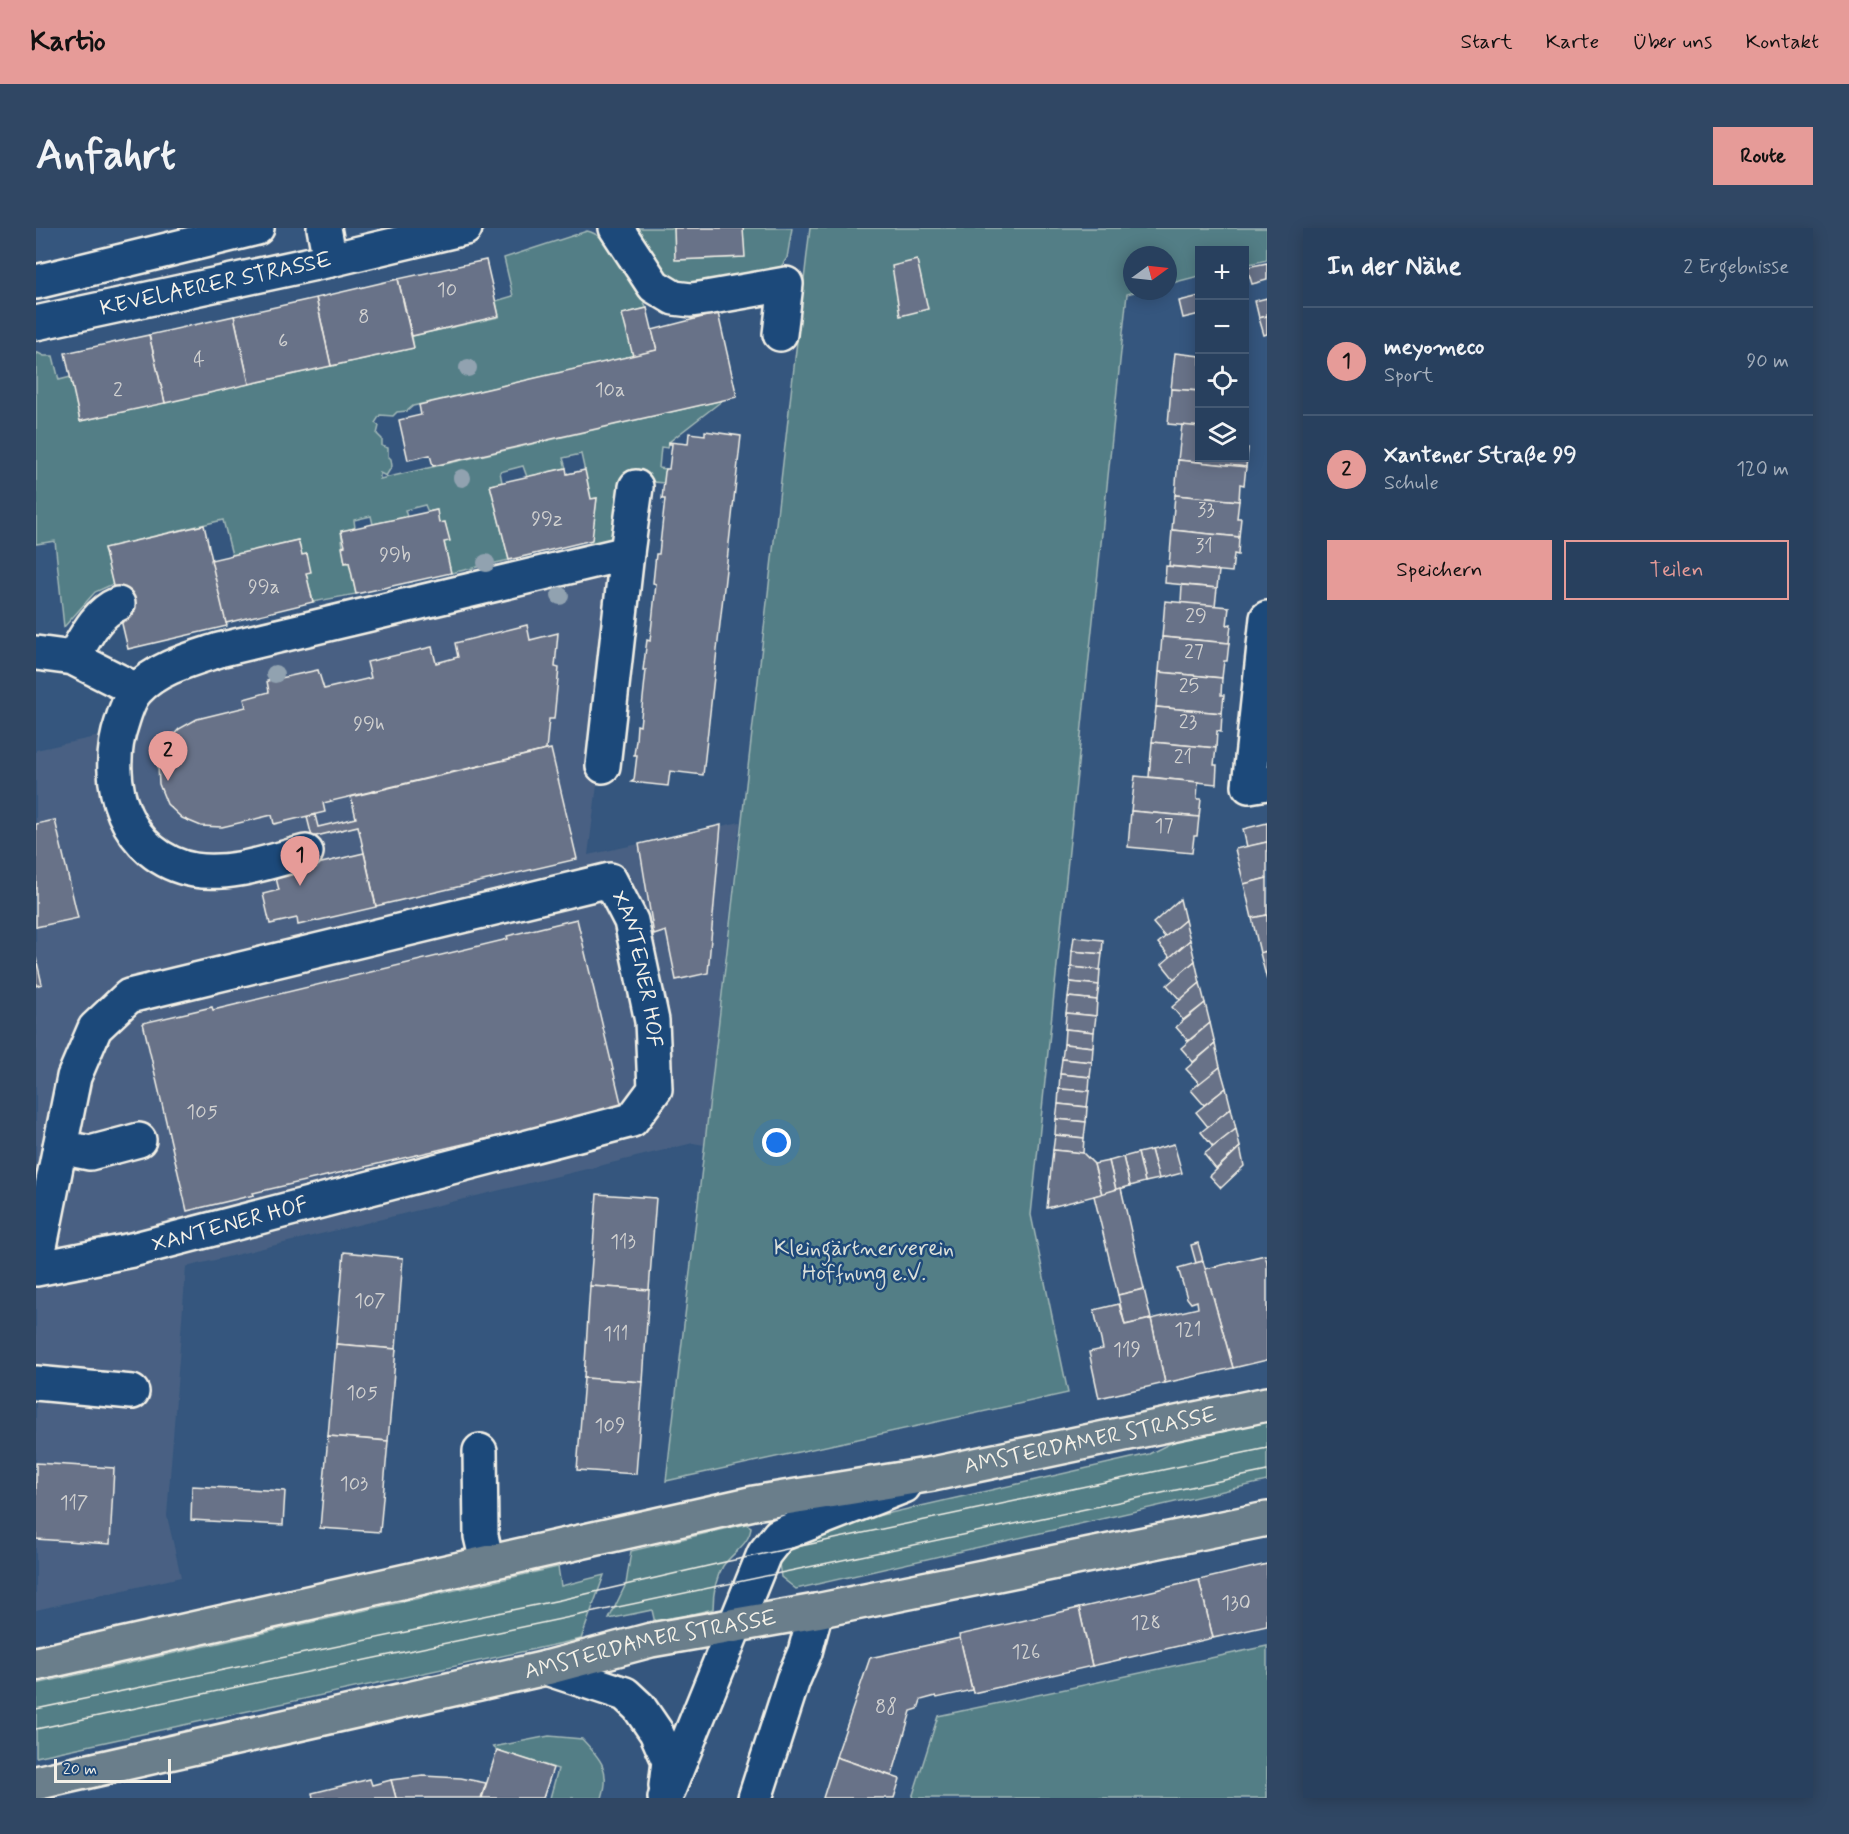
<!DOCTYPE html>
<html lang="de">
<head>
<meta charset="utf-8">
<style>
	body { margin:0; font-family:Mynerve,sans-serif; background:#304764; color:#f1f3f6 }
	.controls { position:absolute; right:18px; top:18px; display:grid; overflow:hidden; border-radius:0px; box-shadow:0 3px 15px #0003 }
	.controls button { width:54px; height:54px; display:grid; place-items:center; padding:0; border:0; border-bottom:2px solid #445973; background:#28405e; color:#f1f3f6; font:30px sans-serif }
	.compass { position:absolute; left:1087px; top:18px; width:54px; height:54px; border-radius:50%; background:#28405e; box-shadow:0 3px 15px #0003; rotate:75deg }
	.scale { position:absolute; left:18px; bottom:15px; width:117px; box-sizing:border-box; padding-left:6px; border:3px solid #f4f1e8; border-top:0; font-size:16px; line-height:21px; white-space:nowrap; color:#f4f1e8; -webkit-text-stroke:4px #1f4a7a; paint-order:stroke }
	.you { position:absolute; left:741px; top:915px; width:21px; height:21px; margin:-15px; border:4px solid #fff; border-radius:50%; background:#1a73e8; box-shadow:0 0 0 9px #1a73e833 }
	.badge { display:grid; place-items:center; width:39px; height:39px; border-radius:50%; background:#e69b98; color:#111; font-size:20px; font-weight:700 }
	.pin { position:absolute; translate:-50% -50px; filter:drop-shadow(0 2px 3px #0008) }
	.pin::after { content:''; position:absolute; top:32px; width:21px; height:18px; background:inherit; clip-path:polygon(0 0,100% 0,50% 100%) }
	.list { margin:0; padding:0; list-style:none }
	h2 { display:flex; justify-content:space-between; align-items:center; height:78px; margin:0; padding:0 24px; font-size:26px }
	h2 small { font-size:20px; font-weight:400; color:#a5afbc }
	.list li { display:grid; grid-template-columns:39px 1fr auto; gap:18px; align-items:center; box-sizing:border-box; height:108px; padding:0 24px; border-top:2px solid #445973 }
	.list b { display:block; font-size:22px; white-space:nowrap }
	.list p { margin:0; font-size:20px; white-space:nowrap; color:#a5afbc }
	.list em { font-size:20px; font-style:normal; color:#a5afbc }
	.actions { display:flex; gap:12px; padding:18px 24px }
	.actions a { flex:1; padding:14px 0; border:2px solid #e69b98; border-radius:0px; text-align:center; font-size:21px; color:#e69b98 }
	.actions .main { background:#e69b98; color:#111 }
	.icon { flex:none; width:33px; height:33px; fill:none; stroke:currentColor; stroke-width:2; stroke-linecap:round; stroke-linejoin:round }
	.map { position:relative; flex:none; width:1231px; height:1570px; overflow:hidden; border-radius:0px }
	header { display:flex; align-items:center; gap:36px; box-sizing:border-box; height:84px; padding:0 30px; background:#e69b98; color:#111 }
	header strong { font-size:28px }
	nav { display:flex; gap:33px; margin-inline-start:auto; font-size:21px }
	.intro { display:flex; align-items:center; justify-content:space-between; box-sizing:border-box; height:144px; padding:0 36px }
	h1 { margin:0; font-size:42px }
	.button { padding:15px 27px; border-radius:0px; background:#e69b98; color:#111; font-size:21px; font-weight:700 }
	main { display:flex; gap:36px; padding:0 36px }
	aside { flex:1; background:#28405e; border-radius:0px; box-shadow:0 3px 15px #0003 }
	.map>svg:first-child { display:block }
	.built { fill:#486183 }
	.green { fill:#527e86; stroke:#a3b8b7; stroke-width:1.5 }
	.building { fill:#687288; stroke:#f4f1e8; stroke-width:1.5 }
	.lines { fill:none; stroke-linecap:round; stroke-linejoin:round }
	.minor-casing { stroke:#f4f1e8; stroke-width:38 }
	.major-casing { stroke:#f4f1e8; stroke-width:38 }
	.minor { stroke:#1f4a7a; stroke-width:33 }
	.major { stroke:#6b7e8b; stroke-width:33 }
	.tram { stroke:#f4f1e8; stroke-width:1.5 }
	.tree { fill:#91a2b0 }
	.labels { text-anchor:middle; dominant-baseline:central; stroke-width:5; stroke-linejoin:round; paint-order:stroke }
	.number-label { font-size:20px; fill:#d1d1d0 }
	.street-label { font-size:22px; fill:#f4f1e8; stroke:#1f4a7a }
	.park-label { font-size:22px; fill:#dce0d9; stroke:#1f4a7a }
</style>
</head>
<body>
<header>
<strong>Kartio</strong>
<nav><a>Start</a><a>Karte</a><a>Über uns</a><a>Kontakt</a></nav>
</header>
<div class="intro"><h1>Anfahrt</h1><a class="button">Route</a></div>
<main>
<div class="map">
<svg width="1231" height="1570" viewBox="0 0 1231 1570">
	<rect width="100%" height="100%" fill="#35567e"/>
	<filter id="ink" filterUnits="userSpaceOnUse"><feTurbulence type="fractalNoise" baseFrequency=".0167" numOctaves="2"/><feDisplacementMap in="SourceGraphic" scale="12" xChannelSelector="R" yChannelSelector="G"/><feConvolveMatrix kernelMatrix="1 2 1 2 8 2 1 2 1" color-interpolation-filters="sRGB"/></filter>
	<g filter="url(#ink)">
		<!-- built -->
		<path class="built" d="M591 325 552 627 704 594 668 917 657 915 150 1039 131 1288 145 1349 0 1382V758L6 756 0 730V699L42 689 19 592 0 596V522L82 504 114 451Z"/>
		<!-- green -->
		<g class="green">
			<path d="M601 0H638L642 32 708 29 707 0H756L751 30 743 42C710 49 653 70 628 44 616 32 609 15 601 0Z"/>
			<path d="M774 0H1231V32L1209 37 1208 22H1164L1163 48 1132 56V27H1096V63H1102L1091 66 995 987 1032 1165 630 1253Z"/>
			<path d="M551 3C579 9 598 57 611 80L587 86 597 128 377 178 371 183 361 184 357 188 344 187 339 195 343 198 341 206 346 211V218L352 220V228L355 231 356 238 350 248 344 245V251L687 172 633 214 632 220 625 219 623 240 630 241 628 255 607 253 578 315 554 321 561 270 555 271 545 226 527 230 530 240 491 249 487 238 464 244 466 254 454 257 473 332 415 345 408 314 413 312 409 294 403 295 400 282 392 284 389 277 369 282 371 289 337 296 335 288 318 292 319 300 305 303 309 335 313 334 320 366 277 374 270 345 271 326 266 327 262 312 196 327 187 292 68 320 77 356 59 364 28 399 19 313 0 316V124L8 128H17L23 152 35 149 44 193 378 120 376 108 463 89 460 73 477 68 468 30Z"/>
			<path d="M1231 1190V1253L760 1361 745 1349 742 1329 751 1320 793 1299 1113 1226 1149 1208Z"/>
			<path d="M710 1296 715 1299C714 1316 696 1325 687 1338 679 1351 677 1366 677 1381L619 1395 616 1382 573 1391 590 1356 595 1323Z"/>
			<path d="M522 1339 525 1358 568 1347 545 1411 0 1529V1456Z"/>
			<path d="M1231 1418V1570H876L902 1488Z"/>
			<path d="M513 1508 546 1511C565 1531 575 1542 566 1570H514L522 1541 461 1522 457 1519Z"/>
		</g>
		<!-- building -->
		<g class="building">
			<path d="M638 0H707L709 29 639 32Z"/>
			<path d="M450 32 463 88 376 108 362 51Z"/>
			<path d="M881 32 892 81 864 88 856 38Z"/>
			<path d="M1231 35V52L1216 56 1211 39Z"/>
			<path d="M362 51 378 120 295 138 280 70Z"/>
			<path d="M1164 68V86L1147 90 1143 73Z"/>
			<path d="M280 70 295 138 213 156 198 88Z"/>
			<path d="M1231 70V88L1223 90 1219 73Z"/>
			<path d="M611 80 621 122 597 128 586 86Z"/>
			<path d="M682 85 701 169 397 238 394 227 372 232 363 192 385 187 383 177 621 122 616 102Z"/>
			<path d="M198 88 213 156 129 175 113 107Z"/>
			<path d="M1231 88V106L1228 107 1223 90Z"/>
			<path d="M113 107 129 175 44 193 29 125Z"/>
			<path d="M1139 125 1164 128V163L1135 161Z"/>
			<path d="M1135 161 1164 163V199L1132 196Z"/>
			<path d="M1146 197 1164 199V230H1208V220H1212L1210 239 1142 232Z"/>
			<path d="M669 203 705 208 667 547 634 543 632 558 595 554 598 552 601 527H598L600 512 601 497 604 498 610 442H607L611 412 614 413 620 356 617 355 620 326H623L629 271H626L629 244 630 241H633L636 216H633V214L652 216 653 205 669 207Z"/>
			<path d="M1142 232 1210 239 1208 257 1204 256 1203 273 1139 267Z"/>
			<path d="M530 240 531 246 549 242 555 271 561 270 556 312 473 332 454 257Z"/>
			<path d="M1139 267 1203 273 1201 290H1205L1203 309 1136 302Z"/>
			<path d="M401 282 403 295 409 294 414 313 408 314 415 345 320 366 313 334 309 335 306 319 309 318 305 303Z"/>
			<path d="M168 297 191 398 92 421 68 320Z"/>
			<path d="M1136 302 1203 309 1202 327 1198 326 1196 344 1133 338Z"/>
			<path d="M262 312 266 327 271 326 275 344 270 345 277 374 190 395 175 332Z"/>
			<path d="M1130 338 1183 343 1181 360 1129 355Z"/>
			<path d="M1146 357 1181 360 1179 378 1145 375Z"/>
			<path d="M1129 373 1193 379 1191 397 1195 396 1193 415 1126 409Z"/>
			<path d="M491 397 494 412 522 405 519 439 523 440 518 491H513L510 522 287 575 289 584 238 596 236 587 186 599 165 598 146 590 131 576 123 556 122 536 129 516 143 501 161 491 210 479 208 471 233 464 231 453 282 442 288 461 335 450 331 434 396 419 400 435 422 429 419 415Z"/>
			<path d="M1126 409 1193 415 1191 433H1188L1186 450 1123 444Z"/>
			<path d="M1123 444 1186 450 1185 467H1188L1186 485 1120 479Z"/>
			<path d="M1120 479 1186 485 1185 504 1181 503 1180 520 1116 514Z"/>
			<path d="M1116 514 1180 520 1178 537H1181L1180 556 1113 549Z"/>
			<path d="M515 521 541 631 340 678 322 598 276 609 271 589 279 587 282 599 320 590 315 569Z"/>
			<path d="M1099 548 1162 554 1161 571H1165L1163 589 1095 583Z"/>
			<path d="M1095 583 1163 589 1161 608H1158L1156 625 1092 619Z"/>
			<path d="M19 592 42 690 0 699V596Z"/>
			<path d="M1231 595V614L1211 619 1207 601Z"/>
			<path d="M685 597 672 745 640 752 630 703 618 707 603 616Z"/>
			<path d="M1231 614V650L1208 656 1199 621Z"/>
			<path d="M328 625 340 679 262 697 261 690 234 696 227 666 243 662 239 646Z"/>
			<path d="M1231 650V687L1216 690 1208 656Z"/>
			<path d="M1144 671 1149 692 1129 709 1117 695Z"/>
			<path d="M1231 687V723L1224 725 1216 690Z"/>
			<path d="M541 691 586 879 217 965 218 967 151 983 107 795 176 779 177 782 472 711 471 708Z"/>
			<path d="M1149 692 1154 712 1134 729 1122 715Z"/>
			<path d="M1038 709 1067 712 1066 726 1036 723Z"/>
			<path d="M1154 712 1159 733 1138 751 1126 736Z"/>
			<path d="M1036 723 1066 726 1064 742 1035 739Z"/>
			<path d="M1231 723V752L1224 725Z"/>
			<path d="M0 730 6 756 0 758Z"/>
			<path d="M1159 733 1164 755 1144 772 1131 757Z"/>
			<path d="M1035 739 1064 742 1063 757 1034 754Z"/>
			<path d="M1034 754 1063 757 1061 772 1032 769Z"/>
			<path d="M1164 755 1169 775 1147 792 1136 779Z"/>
			<path d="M1032 769 1061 772 1060 788 1030 785Z"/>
			<path d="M1169 775 1174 795 1152 813 1140 799Z"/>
			<path d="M1030 785 1060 788 1058 804 1029 801Z"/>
			<path d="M1174 795 1179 816 1157 834 1145 820Z"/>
			<path d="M1029 801 1058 804 1057 819 1028 816Z"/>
			<path d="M1028 816 1057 819 1056 834 1026 831Z"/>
			<path d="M1179 816 1184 839 1164 856 1150 841Z"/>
			<path d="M1026 831 1056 834 1054 849 1024 846Z"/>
			<path d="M1184 839 1190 860 1168 877 1155 862Z"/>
			<path d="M1024 846 1054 849 1053 863 1023 861Z"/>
			<path d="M1190 860 1195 880 1172 899 1160 884Z"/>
			<path d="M1023 861 1053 863 1051 879 1022 876Z"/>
			<path d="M1022 876 1051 879 1050 894 1020 891Z"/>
			<path d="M1195 880 1200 901 1177 919 1165 904Z"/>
			<path d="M1020 891 1050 894 1048 910 1019 907Z"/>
			<path d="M1200 901 1204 919 1180 941 1168 926Z"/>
			<path d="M1019 907 1048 910 1047 925 1017 922Z"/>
			<path d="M1138 916 1146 945 1123 951 1115 922Z"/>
			<path d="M1204 919 1208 938 1185 960 1174 948Z"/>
			<path d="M1017 922 1047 925 1058 936 1066 966 1011 980Z"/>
			<path d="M1115 922 1123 951 1109 954 1102 925Z"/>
			<path d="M1102 925 1109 954 1094 958 1087 929Z"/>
			<path d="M1087 929 1094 958 1080 962 1073 933Z"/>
			<path d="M1073 933 1080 962 1066 966 1058 936Z"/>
			<path d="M1085 960 1108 1061 1082 1067 1058 968Z"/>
			<path d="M561 966 620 970 613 1062 554 1058Z"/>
			<path d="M1162 1015 1167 1033 1160 1035 1155 1017Z"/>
			<path d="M308 1024 367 1030 360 1121 300 1116Z"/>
			<path d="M1229 1027 1231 1034V1132L1197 1140 1169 1041Z"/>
			<path d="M1167 1033 1197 1140 1129 1155 1115 1091 1162 1080 1161 1073 1155 1075 1151 1070 1142 1040Z"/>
			<path d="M554 1058 613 1062 607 1154 548 1150Z"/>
			<path d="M1108 1061 1115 1091 1089 1097 1082 1067Z"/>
			<path d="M1083 1076 1089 1097 1115 1091 1129 1155 1063 1170 1053 1124 1067 1121 1058 1082Z"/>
			<path d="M300 1116 360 1121 352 1213 292 1208Z"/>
			<path d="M548 1150 607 1154 600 1246 541 1242Z"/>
			<path d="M292 1208 352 1213 344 1304 284 1300Z"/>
			<path d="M0 1235 78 1240 74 1316 0 1311Z"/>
			<path d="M156 1258 249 1263 247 1297 155 1292Z"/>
			<path d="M1231 1336V1398L1177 1410 1163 1352Z"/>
			<path d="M1163 1352 1177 1410 1056 1438 1043 1380Z"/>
			<path d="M1043 1380 1056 1438 937 1465 923 1407Z"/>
			<path d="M924 1410 936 1462 901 1470 900 1468 885 1472 882 1481 875 1483 856 1548 800 1529 834 1430Z"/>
			<path d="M461 1522 517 1540 507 1570H446Z"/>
			<path d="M800 1529 864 1551 858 1570H787Z"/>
			<path d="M387 1548 425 1550 450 1555 445 1570H360L355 1552Z"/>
			<path d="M334 1551 336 1557 355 1552 360 1570H277L276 1565Z"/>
		</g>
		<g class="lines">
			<defs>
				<g id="minor">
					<path d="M288 0 294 32"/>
					<path d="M580 0 618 58 638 70 655 72 670 70 750 56 744 106"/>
					<path d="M0 54 221 0"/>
					<path id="s1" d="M0 95 294 32 429 0"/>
					<path d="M591 325 600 259"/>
					<path d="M1231 390 1213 558 1231 555"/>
					<path d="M0 425 37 430 100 462"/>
					<path d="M37 430C49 410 60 385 82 376"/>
					<path d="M270 624C235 633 195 648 158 642 90 630 65 554 86 494 89 484 94 469 101 462 121 440 156 431 183 422L591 325 567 538"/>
					<path d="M24 919 54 925 103 912"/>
					<path id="s2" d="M0 1038 38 849 59 800 93 768 574 652 595 693 616 793 619 861 596 892 96 1022 0 1041"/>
					<path d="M0 1155 96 1164"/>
					<path d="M444 1223 445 1308 451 1334"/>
					<path d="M510 1440 589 1466 603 1479 620 1504 633 1533 630 1558"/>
					<path d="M629 1570 728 1326 743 1307 868 1258"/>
					<path d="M719 1570 757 1452 769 1424 780 1383"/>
				</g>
				<g id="major">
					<path id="s3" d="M0 1436 718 1275 897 1246 1231 1176"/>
					<path id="s4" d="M0 1555 510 1440 615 1412 780 1383 1231 1291"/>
				</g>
			</defs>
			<!-- minor casing -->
			<use href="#minor" class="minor-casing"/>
			<!-- major casing -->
			<use href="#major" class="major-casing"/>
			<!-- minor -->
			<use href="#minor" class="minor"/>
			<!-- major -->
			<use href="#major" class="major"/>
			<!-- tram -->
			<g class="tram">
				<path d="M0 1481 524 1372 689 1334 1231 1220"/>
				<path d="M0 1501 1231 1243"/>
			</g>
		</g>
		<!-- trees -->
		<g class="tree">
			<circle cx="432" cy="140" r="9"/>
			<circle cx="426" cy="250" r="9"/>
			<circle cx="450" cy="335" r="9"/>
			<circle cx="524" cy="368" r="9"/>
			<circle cx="239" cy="446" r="9"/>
		</g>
	</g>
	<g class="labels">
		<!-- number labels -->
		<g class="number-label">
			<text x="411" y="62">10</text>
			<text x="328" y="89">8</text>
			<text x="247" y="113">6</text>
			<text x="163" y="132">4</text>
			<text x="82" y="162">2</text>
			<text x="574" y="162">10a</text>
			<text x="1170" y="282">33</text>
			<text x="511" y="291">99z</text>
			<text x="1168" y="318">31</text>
			<text x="359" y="327">99b</text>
			<text x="228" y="359">99a</text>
			<text x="1160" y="388">29</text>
			<text x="1158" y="424">27</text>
			<text x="1153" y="458">25</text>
			<text x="1152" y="494">23</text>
			<text x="333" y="496">99h</text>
			<text x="1147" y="529">21</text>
			<text x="1128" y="598">17</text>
			<text x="166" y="884">105</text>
			<text x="587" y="1014">113</text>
			<text x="334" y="1073">107</text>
			<text x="1152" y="1102">121</text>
			<text x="580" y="1106">111</text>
			<text x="1091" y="1122">119</text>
			<text x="326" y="1165">105</text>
			<text x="574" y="1198">109</text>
			<text x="318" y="1256">103</text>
			<text x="38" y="1275">117</text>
			<text x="1200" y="1375">130</text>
			<text x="1110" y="1395">128</text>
			<text x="990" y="1424">126</text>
			<text x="850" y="1479">88</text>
		</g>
		<!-- street labels -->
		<g class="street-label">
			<text stroke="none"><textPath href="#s1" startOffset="184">KEVELAERER STRASSE</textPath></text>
			<text stroke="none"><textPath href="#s2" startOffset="882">XANTENER HOF</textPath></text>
			<text transform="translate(194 997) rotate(-15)">XANTENER HOF</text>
			<text stroke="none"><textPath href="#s3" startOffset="1078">AMSTERDAMER STRASSE</textPath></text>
			<text stroke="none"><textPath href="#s4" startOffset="630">AMSTERDAMER STRASSE</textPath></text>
		</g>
		<!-- park labels -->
		<g class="park-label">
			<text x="828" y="1021">Kleingärtnerverein<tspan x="828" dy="25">Hoffnung e.V.</tspan></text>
		</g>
	</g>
</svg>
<div class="controls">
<button>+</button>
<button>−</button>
<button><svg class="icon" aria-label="locate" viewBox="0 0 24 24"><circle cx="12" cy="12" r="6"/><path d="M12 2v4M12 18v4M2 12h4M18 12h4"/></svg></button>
<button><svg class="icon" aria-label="layers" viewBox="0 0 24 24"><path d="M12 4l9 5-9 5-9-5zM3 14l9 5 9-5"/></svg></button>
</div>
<svg class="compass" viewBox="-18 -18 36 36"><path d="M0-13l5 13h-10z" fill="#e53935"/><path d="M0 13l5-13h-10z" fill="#a5afbc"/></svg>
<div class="scale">20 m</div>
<div class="you"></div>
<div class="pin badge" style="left:264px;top:658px">1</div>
<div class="pin badge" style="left:132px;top:553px">2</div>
</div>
<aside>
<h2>In der Nähe<small>2 Ergebnisse</small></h2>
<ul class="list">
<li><span class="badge">1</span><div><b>meyomeco</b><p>Sport</p></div><em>90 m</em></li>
<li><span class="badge">2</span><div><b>Xantener Straße 99</b><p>Schule</p></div><em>120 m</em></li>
</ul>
<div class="actions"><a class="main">Speichern</a><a>Teilen</a></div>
</aside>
</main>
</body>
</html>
